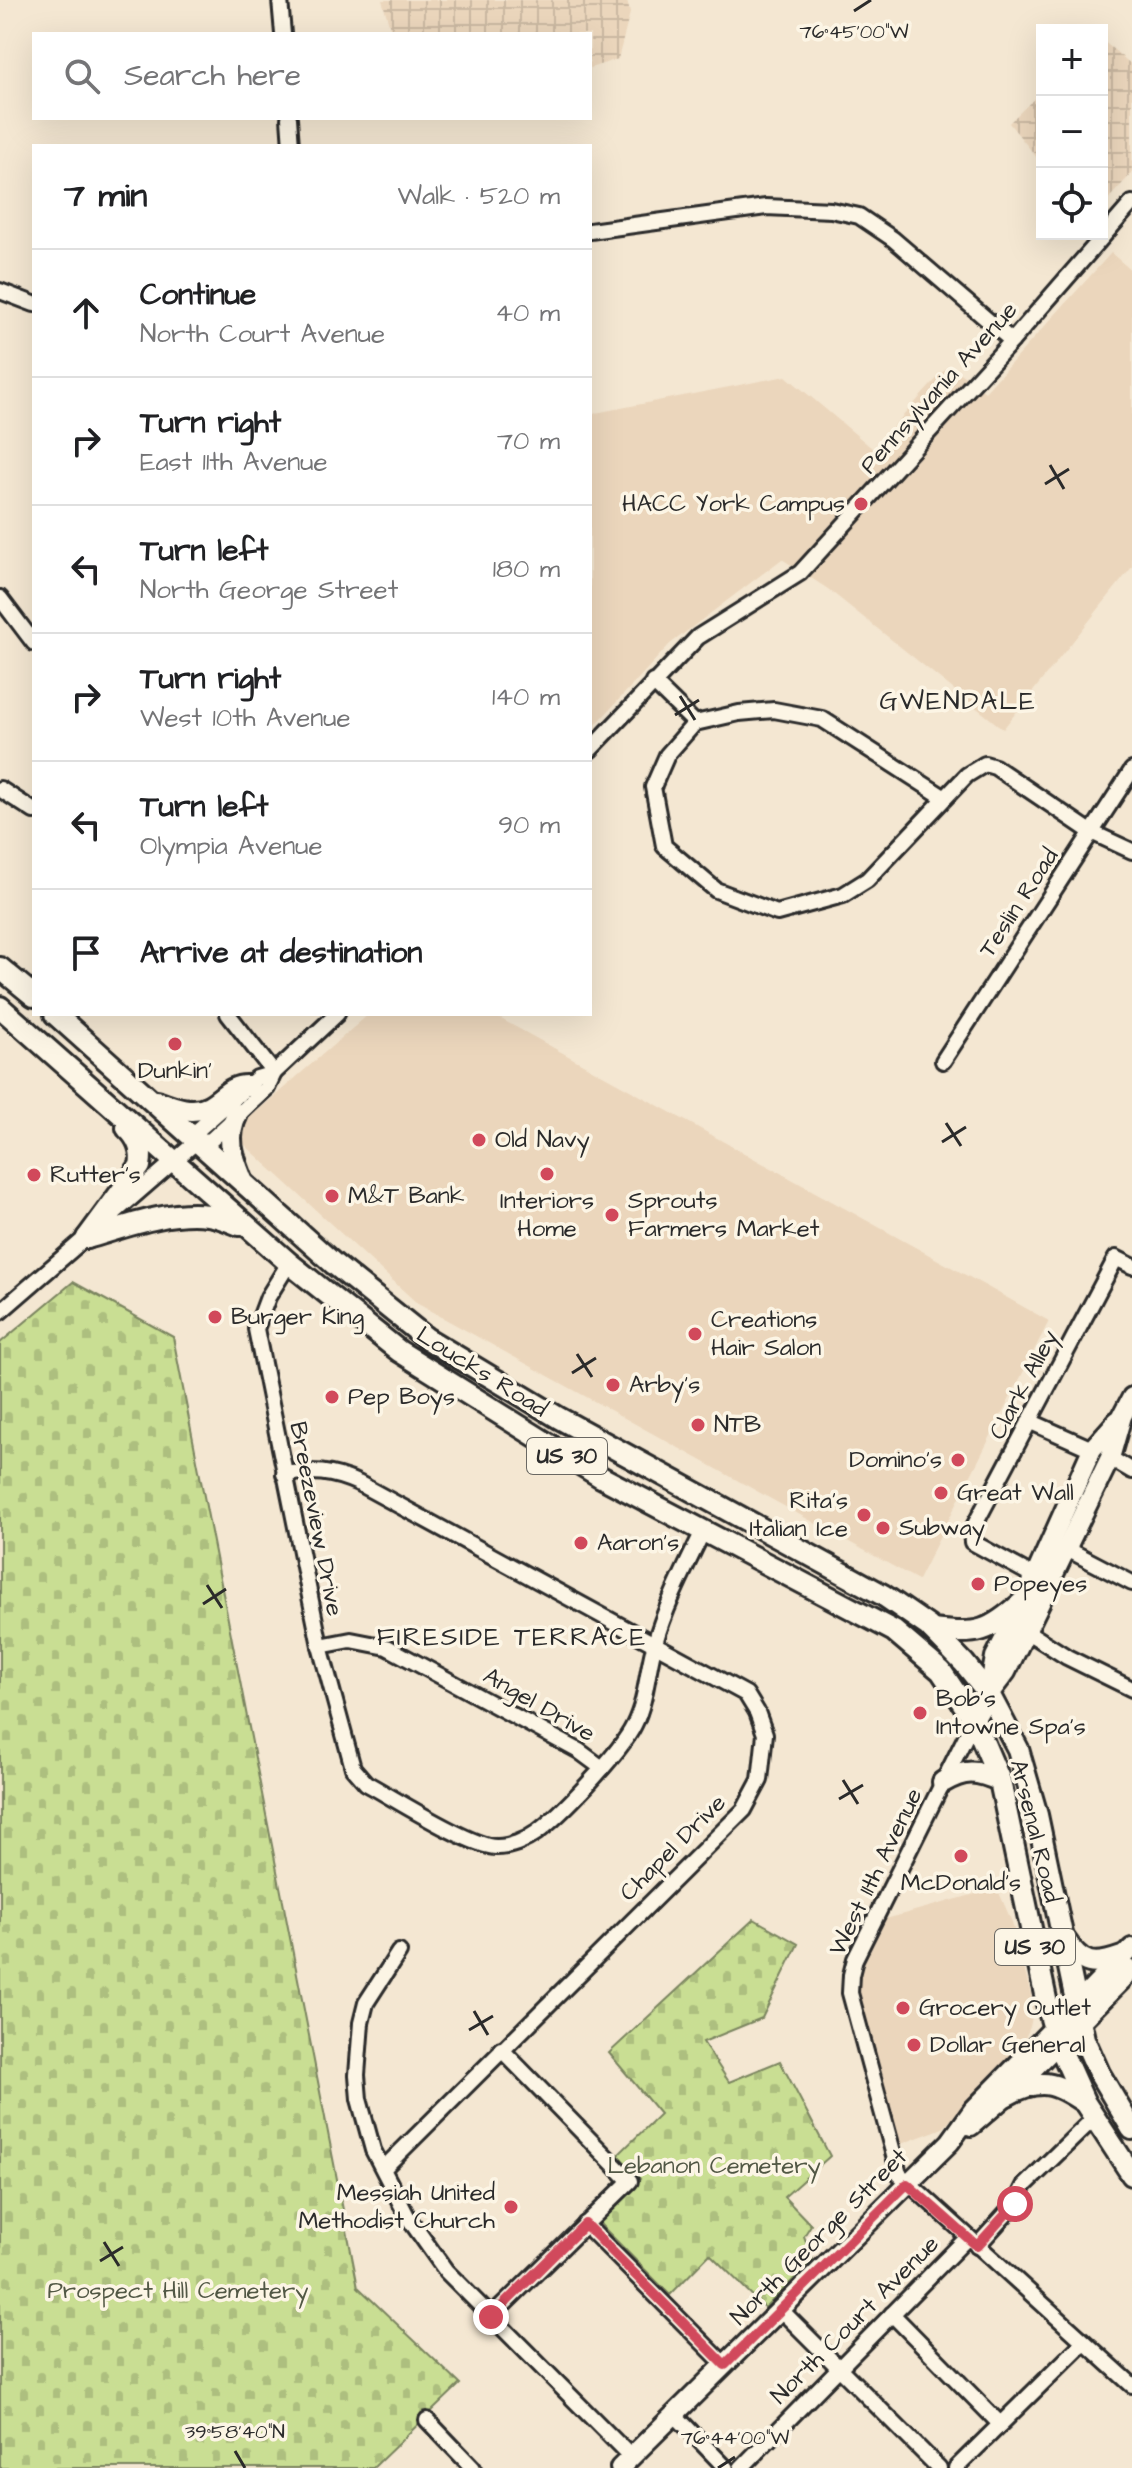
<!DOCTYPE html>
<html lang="en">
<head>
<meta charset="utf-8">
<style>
	body { margin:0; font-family:"Architects Daughter",sans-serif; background:#f2f2f2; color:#202124 }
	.controls { position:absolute; right:24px; top:24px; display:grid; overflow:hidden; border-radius:0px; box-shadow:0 8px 32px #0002 }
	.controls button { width:72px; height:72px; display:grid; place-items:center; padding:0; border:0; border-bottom:2px solid #e0e0e0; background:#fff; color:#202124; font:40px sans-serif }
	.stop { position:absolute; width:24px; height:24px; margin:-18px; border:6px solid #d1495b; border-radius:50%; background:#fff }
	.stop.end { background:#d1495b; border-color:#fff; box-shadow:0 2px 8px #0008 }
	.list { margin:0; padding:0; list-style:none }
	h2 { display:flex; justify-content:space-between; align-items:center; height:104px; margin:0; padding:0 32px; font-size:34px }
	h2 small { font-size:26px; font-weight:400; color:#757577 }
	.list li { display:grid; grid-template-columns:52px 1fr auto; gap:24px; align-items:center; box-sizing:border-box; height:128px; padding:0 32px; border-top:2px solid #e0e0e0 }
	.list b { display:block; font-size:30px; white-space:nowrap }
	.list p { margin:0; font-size:26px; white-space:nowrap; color:#757577 }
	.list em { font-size:26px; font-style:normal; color:#757577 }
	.icon { flex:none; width:44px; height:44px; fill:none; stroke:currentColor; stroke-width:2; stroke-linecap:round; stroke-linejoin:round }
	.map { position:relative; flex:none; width:1132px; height:2468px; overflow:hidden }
	.search { position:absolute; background:#fff; box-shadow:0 8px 32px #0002; left:32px; top:32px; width:560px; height:88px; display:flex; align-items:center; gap:20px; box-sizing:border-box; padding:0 28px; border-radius:0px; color:#757577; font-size:30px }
	.panel { position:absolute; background:#fff; box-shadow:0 8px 32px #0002; left:32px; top:144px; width:560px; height:872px; border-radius:0px }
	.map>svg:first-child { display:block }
	.built { fill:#ebd6bc }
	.industrial { fill:url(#industrial-grid) }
	.cemetery { fill:url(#cemetery-stones); stroke:#7a845f; stroke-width:2 }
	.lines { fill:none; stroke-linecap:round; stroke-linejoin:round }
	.minor-casing { stroke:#2b2b2b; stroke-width:20 }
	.major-casing { stroke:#2b2b2b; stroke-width:24 }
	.highway-casing { stroke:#2b2b2b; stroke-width:26 }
	.minor { stroke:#fcf5e5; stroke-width:14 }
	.major { stroke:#fcf5e5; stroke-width:18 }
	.highway { stroke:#fcf5e5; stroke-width:20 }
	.route { stroke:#d1495b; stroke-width:10 }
	.ticks { fill:none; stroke:#2b2b2b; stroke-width:3 }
	.poi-dot { fill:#d1495b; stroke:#fcf5e5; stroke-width:3 }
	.labels { text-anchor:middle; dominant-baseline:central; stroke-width:7; stroke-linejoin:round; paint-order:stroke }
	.shield { fill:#fcf5e5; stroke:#6a6863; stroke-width:2 }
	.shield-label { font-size:22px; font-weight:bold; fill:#2b2b2b }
	.street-label { font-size:24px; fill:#2b2b2b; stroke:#fcf5e5 }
	.poi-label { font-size:24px; fill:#2b2b2b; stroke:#fcf5e5; text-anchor:start }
	.park-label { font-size:24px; fill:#525845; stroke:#fcf5e5 }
	.neighbourhood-label { font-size:26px; letter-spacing:2px; fill:#2b2b2b; stroke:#fcf5e5 }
	.ticks-label { font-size:20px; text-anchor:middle; fill:#2b2b2b; stroke:#fcf5e5; stroke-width:7; stroke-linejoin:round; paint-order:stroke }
</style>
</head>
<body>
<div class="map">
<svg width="1132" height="2468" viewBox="0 0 1132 2468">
	<defs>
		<pattern id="industrial-grid" width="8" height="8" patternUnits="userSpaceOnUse" patternTransform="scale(2)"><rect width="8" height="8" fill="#ebd6bc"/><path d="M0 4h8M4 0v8" fill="none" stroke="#cab8a2"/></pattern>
		<pattern id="cemetery-stones" width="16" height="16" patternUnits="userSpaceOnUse" patternTransform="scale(2)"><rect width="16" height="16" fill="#c9de93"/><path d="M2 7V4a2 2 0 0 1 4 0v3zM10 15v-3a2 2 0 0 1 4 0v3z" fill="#adbf7f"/></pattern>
	</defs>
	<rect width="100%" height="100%" fill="#f4e7d2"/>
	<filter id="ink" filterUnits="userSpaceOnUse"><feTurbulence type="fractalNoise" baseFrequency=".0125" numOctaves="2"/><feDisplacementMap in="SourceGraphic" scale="16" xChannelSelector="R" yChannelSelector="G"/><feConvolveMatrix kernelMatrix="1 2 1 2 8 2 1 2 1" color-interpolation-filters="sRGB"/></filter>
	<g filter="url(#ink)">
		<!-- built -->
		<g class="built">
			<path d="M1111 253 1132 271V567L1003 729 828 589 782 559 670 644 590 731V414L786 376 873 449 949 365 985 392Z"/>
			<path d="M369 1014H492L1049 1321 918 1580 418 1304 232 1133Z"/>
			<path d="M997 1888 1012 1922 1031 1995 1033 2012 1030 2027 1023 2043 1010 2059 943 2128 896 2146 856 1990 859 1969 882 1920Z"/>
		</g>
		<!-- industrial -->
		<g class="industrial">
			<path d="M382 0H627L630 13 618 59 590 68V34H392Z"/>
			<path d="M1102 40 1132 65V173L1102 206Z"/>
			<path d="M1042 91V164L1009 123Z"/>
		</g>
		<!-- cemetery -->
		<g class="cemetery">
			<path d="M73 1282 173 1337 358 2287 460 2384 373 2468H0V1343Z"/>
			<path d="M754 1919 798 1944 762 2018 703 2042 729 2082 780 2061 830 2156 784 2197 811 2225 804 2236 813 2260 765 2308 710 2254 670 2295 597 2221 640 2179 618 2155 660 2114 609 2053Z"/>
		</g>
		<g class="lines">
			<defs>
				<g id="minor">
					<path d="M280 0 283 34"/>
					<path d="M289 118 291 146"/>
					<path d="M590 231 766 207 831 210 859 216 893 239 1012 341"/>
					<path d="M0 291 34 304"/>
					<path d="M0 598 34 643"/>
					<path d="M653 682 695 723"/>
					<path d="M590 750 698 637 800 573 1012 341 1132 203"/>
					<path d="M0 789 34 811"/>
					<path d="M945 798 822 719 774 710 739 713 695 723 667 755 653 787 664 846 716 890 777 913 843 895 867 880 945 798 967 775 985 764 995 767 1091 832 1132 851"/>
					<path d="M228 1014 274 1073"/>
					<path d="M943 1061 1132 770"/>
					<path d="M196 1142 199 1129 257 1078 274 1073"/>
					<path d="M289 1263 268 1297 256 1329 320 1646 353 1768 366 1783C392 1797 472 1848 497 1847 510 1847 525 1841 536 1833 561 1815 621 1752 634 1725 647 1699 647 1670 655 1643 666 1604 686 1567 703 1531"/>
					<path d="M0 1312 196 1142 211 1140 267 1088 274 1073 337 1014"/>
					<path d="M1029 1421 1092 1449"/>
					<path d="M1110 1458 1132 1471"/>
					<path d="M284 1474C312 1470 332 1471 358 1483L746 1694 757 1712 765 1734 760 1780 744 1810 384 2168"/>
					<path d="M1065 1548 1132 1583"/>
					<path d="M1034 1576 972 1542 971 1532 1116 1258 1132 1266"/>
					<path d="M1026 1631 1067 1657 1132 1689"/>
					<path d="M320 1646 351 1640 387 1647 579 1751 602 1768"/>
					<path d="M974 1720 855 1959 851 1975 850 1993 899 2174 1132 2385"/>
					<path d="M399 1952 366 2003 361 2023 357 2075 359 2099 373 2150 407 2216 446 2271 631 2457"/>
					<path d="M585 2224 725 2365"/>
					<path d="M977 2246 1015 2204 1024 2186 1094 2118"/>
					<path d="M780 2309 939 2468"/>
					<path d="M892 2314 1000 2424"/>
					<path d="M491 2317 630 2181 501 2049"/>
					<path d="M675 2415 726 2468"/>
					<path d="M427 2420 473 2468"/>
					<path d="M741 2468 968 2237"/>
					<path d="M956 2468 1084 2342"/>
				</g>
				<g id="major">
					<path d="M989 1692 995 1657 1024 1601 1092 1449 1117 1421"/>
					<path d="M974 1720 989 1694 1006 1672 1038 1607 1110 1458 1122 1416 1132 1397"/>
					<path d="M971 2126 1007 2095 1132 1970"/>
					<path d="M620 2468 950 2142 973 2110 1132 1948"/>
				</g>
				<g id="highway">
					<path d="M0 968 34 996"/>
					<path d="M0 1007 289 1263 399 1351 601 1477 894 1631 941 1671 974 1720 1000 1781 1047 2004 1058 2043 1085 2103 1132 2175"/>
					<path d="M55 1014 334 1264 426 1338 559 1418 883 1595 928 1626 964 1663 989 1694 1018 1749 1037 1815 1084 2039 1099 2073 1132 2129"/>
					<path d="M157 1101C173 1107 192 1115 209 1106 224 1098 230 1085 248 1086"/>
					<path d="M237 1114C225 1138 233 1157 242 1180"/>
					<path d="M87 1238 140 1166C143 1151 138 1138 127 1128"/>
					<path d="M87 1238C125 1227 168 1210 208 1215 218 1216 229 1221 239 1225"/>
					<path d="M932 1630C980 1635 987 1633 1024 1601"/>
					<path d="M943 1782C965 1769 977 1770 1000 1781"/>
					<path d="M1065 1940C1082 1966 1094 1967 1122 1957"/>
					<path d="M1007 2095C1040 2077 1055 2082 1084 2102"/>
				</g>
			</defs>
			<!-- minor casing -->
			<use href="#minor" class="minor-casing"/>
			<!-- major casing -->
			<use href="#major" class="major-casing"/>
			<!-- highway casing -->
			<use href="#highway" class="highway-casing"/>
			<!-- minor -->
			<use href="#minor" class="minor"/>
			<!-- major -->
			<use href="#major" class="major"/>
			<!-- highway -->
			<use href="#highway" class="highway"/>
		</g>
	</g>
	<g class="lines" filter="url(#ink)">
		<!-- route -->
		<path class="route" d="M491 2317 585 2224 725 2365 907 2184 977 2246 1015 2204"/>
	</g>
	<!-- ticks -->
	<path class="ticks" d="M854 11 871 0M1050 465 1064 489M1045 484 1069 469M680 696 695 720M675 715 699 700M946 1123 961 1146M942 1142 966 1127M577 1354 592 1377M572 1373 596 1358M207 1585 222 1608M203 1604 226 1589M843 1780 858 1804M839 1799 863 1785M474 2011 488 2035M469 2030 493 2016M104 2242 119 2266M100 2261 123 2247M235 2451 245 2468M718 2468 735 2457"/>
	<!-- markers -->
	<g class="poi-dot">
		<circle cx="861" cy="504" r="8"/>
		<circle cx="175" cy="1044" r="8"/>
		<circle cx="479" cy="1140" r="8"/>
		<circle cx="547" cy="1174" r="8"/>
		<circle cx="34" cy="1175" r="8"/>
		<circle cx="332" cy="1196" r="8"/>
		<circle cx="612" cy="1215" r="8"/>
		<circle cx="215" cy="1317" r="8"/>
		<circle cx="695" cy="1334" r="8"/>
		<circle cx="613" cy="1385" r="8"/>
		<circle cx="332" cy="1397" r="8"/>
		<circle cx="698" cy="1425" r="8"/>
		<circle cx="958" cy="1460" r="8"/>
		<circle cx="941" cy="1493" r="8"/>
		<circle cx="864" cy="1515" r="8"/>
		<circle cx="883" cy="1528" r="8"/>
		<circle cx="581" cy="1543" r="8"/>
		<circle cx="978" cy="1584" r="8"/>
		<circle cx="920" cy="1713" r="8"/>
		<circle cx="961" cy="1856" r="8"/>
		<circle cx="903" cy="2008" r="8"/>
		<circle cx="914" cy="2045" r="8"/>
		<circle cx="511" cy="2207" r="8"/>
	</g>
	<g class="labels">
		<!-- shield labels -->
		<g class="shield">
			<rect x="527" y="1438" width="80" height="36" rx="6"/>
			<rect x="995" y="1929" width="80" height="36" rx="6"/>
		</g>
		<g class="shield-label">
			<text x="567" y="1456">US 30</text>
			<text x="1035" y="1947">US 30</text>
		</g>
		<!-- street labels -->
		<g class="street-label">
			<text transform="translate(939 388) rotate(-48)">Pennsylvania Avenue</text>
			<text transform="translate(1019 903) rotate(-57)">Teslin Road</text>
			<text transform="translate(482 1372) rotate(32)">Loucks Road</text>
			<text transform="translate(1024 1385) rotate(-62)">Clark Alley</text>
			<text transform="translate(316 1519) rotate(79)">Breezeview Drive</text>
			<text transform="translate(539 1705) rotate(30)">Angel Drive</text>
			<text transform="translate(1035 1831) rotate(76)">Arsenal Road</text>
			<text transform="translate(673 1848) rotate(-45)">Chapel Drive</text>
			<text transform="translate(876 1872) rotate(-64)">West 11th Avenue</text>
			<text transform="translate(819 2237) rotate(-45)">North George Street</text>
			<text transform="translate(855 2320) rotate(-45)">North Court Avenue</text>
		</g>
		<!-- poi labels -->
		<g class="poi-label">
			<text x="845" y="504" text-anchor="end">HACC York Campus</text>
			<text x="175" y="1071" text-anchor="middle">Dunkin'</text>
			<text x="495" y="1140">Old Navy</text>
			<text x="50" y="1175">Rutter's</text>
			<text x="348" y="1196">M&amp;T Bank</text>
			<text x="547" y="1201" text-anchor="middle">Interiors<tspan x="547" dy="28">Home</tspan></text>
			<text x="628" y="1201">Sprouts<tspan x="628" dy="28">Farmers Market</tspan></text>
			<text x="231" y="1317">Burger King</text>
			<text x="711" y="1320">Creations<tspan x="711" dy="28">Hair Salon</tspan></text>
			<text x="629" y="1385">Arby's</text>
			<text x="348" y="1397">Pep Boys</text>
			<text x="714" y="1425">NTB</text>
			<text x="942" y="1460" text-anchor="end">Domino's</text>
			<text x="957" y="1493">Great Wall</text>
			<text x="848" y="1501" text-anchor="end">Rita's<tspan x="848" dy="28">Italian Ice</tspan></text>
			<text x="899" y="1528">Subway</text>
			<text x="597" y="1543">Aaron's</text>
			<text x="994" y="1584">Popeyes</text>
			<text x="936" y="1699">Bob's<tspan x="936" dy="28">Intowne Spa's</tspan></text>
			<text x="961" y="1883" text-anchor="middle">McDonald's</text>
			<text x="919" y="2008">Grocery Outlet</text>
			<text x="930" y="2045">Dollar General</text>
			<text x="495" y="2193" text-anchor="end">Messiah United<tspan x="495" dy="28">Methodist Church</tspan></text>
		</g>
		<!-- park labels -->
		<g class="park-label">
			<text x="714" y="2166">Lebanon Cemetery</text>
			<text x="178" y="2291">Prospect Hill Cemetery</text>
		</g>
		<!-- neighbourhood labels -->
		<g class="neighbourhood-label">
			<text x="958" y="701">GWENDALE</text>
			<text x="512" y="1637">FIRESIDE TERRACE</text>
		</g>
	</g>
	<g class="ticks-label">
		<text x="854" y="38">76°45'00"W</text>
		<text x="235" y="2438">39°58'40"N</text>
		<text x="735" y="2444">76°44'00"W</text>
	</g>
</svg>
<div class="controls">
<button>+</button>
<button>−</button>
<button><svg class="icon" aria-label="locate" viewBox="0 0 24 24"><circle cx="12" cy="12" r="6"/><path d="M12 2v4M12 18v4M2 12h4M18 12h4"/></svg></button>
</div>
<div class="stop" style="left:1015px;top:2204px"></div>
<div class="stop end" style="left:491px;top:2317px"></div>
<div class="search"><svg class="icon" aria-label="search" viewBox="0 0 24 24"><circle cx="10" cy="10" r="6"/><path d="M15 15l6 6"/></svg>Search here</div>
<section class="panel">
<h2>7 min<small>Walk · 520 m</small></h2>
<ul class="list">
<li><svg class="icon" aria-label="ahead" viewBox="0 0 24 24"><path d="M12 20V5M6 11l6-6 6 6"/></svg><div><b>Continue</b><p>North Court Avenue</p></div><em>40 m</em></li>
<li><svg class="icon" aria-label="right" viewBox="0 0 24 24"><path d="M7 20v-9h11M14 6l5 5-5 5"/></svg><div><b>Turn right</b><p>East 11th Avenue</p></div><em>70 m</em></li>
<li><svg class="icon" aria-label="left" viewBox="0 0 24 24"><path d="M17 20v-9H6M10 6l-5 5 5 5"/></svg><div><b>Turn left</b><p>North George Street</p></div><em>180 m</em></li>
<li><svg class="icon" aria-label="right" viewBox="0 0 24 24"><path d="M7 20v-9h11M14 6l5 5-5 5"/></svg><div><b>Turn right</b><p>West 10th Avenue</p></div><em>140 m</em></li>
<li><svg class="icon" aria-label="left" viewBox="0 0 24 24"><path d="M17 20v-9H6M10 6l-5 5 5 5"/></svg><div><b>Turn left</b><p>Olympia Avenue</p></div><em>90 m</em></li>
<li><svg class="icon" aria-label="arrive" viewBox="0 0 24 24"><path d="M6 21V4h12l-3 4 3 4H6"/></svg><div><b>Arrive at destination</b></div></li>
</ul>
</section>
</div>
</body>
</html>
